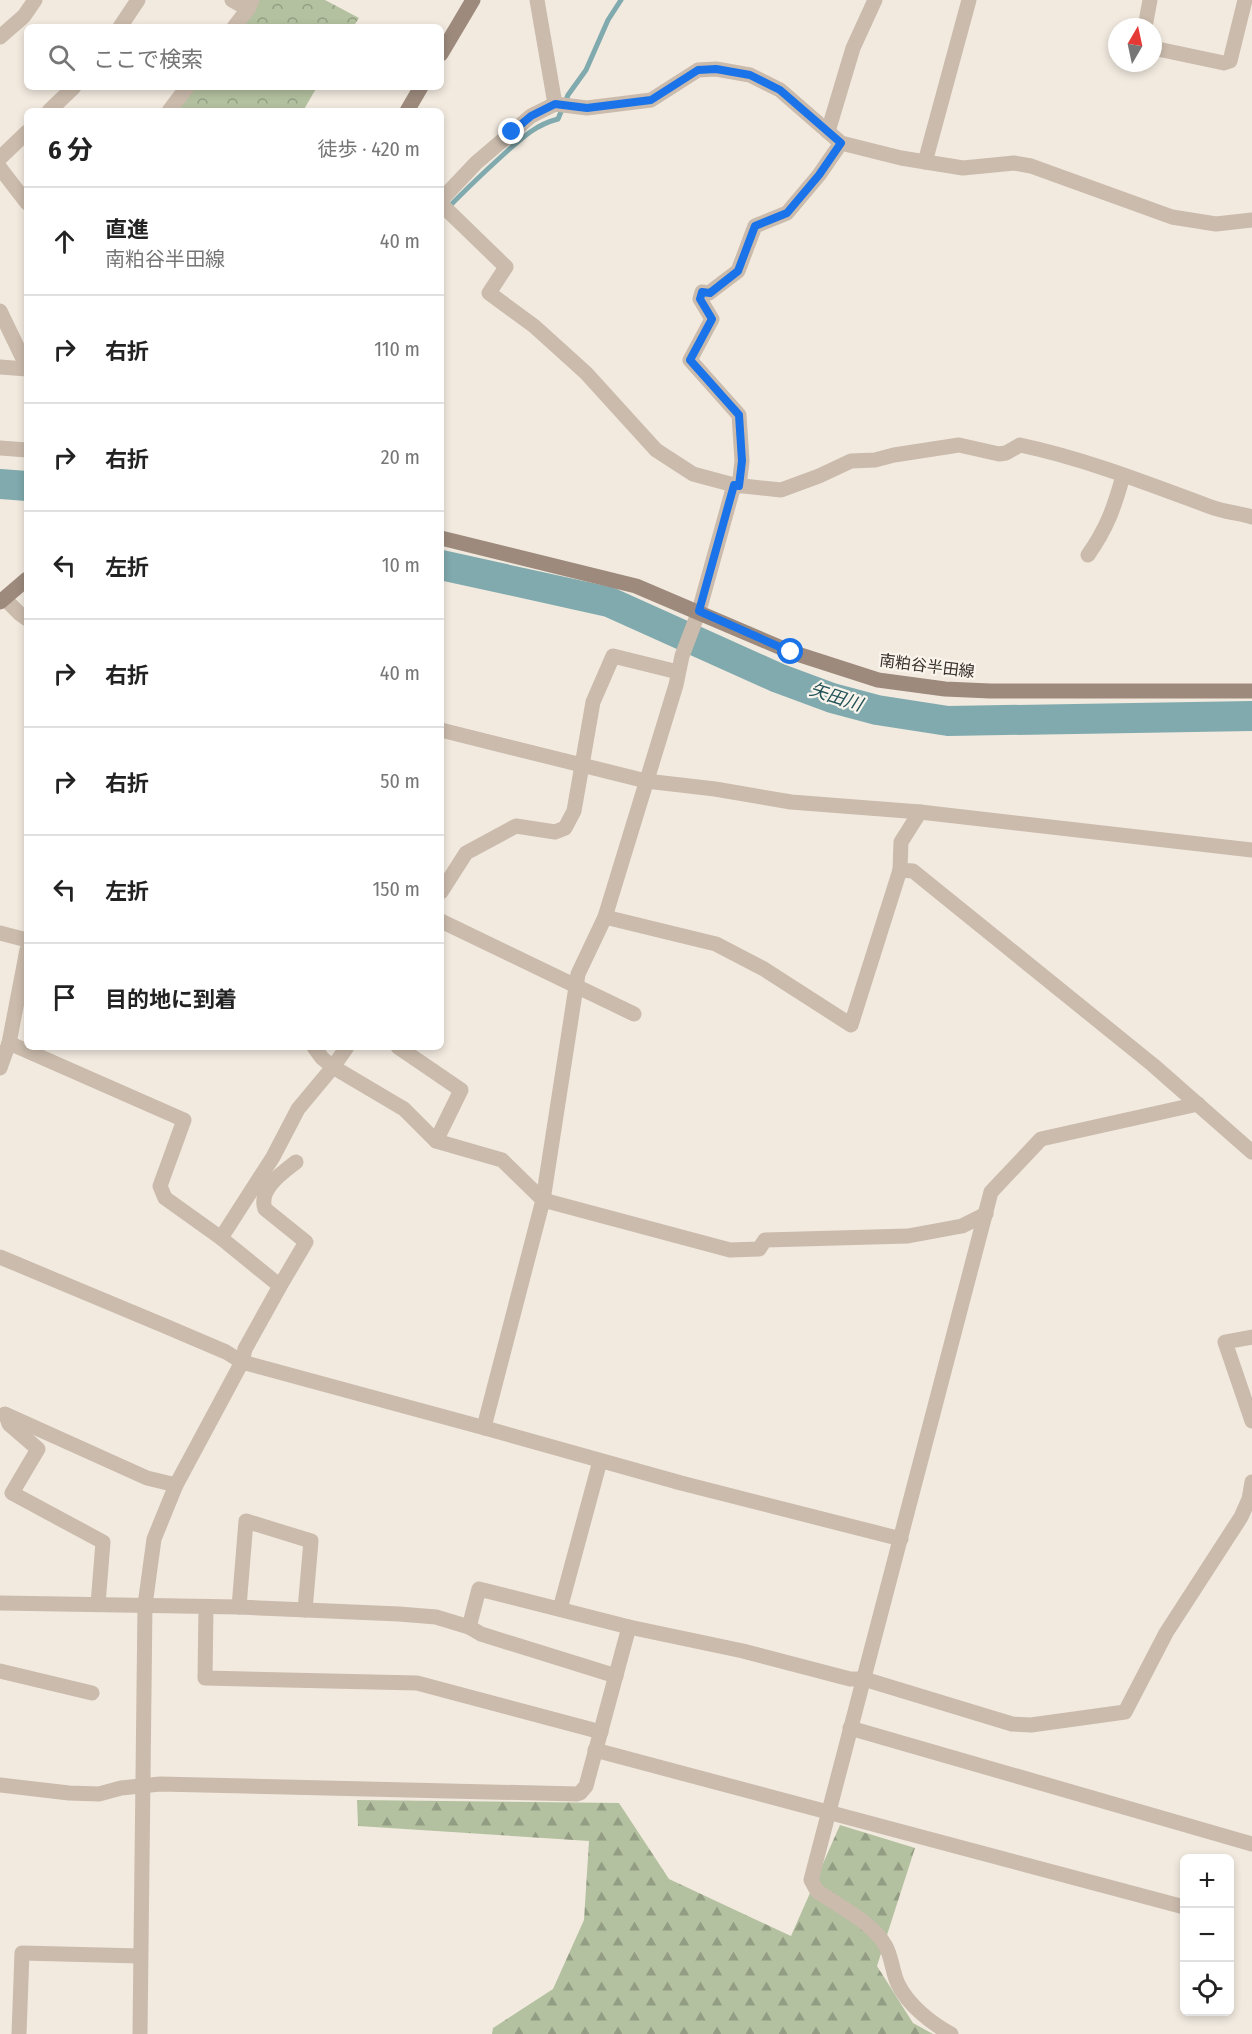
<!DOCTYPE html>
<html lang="ja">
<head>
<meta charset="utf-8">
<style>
	body { margin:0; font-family:"Fira Sans Condensed","Noto Sans JP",sans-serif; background:#f6f6f6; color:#222 }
	.controls { position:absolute; right:18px; bottom:18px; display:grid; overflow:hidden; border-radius:9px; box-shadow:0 3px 9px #0003 }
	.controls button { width:54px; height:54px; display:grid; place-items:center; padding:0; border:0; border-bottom:2px solid #e0e0e0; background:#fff; color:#222; font:30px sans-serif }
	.compass { position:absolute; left:1108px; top:18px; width:54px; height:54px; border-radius:50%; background:#fff; box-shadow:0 3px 9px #0003; rotate:9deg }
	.stop { position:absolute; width:18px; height:18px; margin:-14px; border:4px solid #1a73e8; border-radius:50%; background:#fff }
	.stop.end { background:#1a73e8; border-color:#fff; box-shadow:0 2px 6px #0008 }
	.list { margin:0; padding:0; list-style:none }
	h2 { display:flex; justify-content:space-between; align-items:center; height:78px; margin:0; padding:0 24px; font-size:26px }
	h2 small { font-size:20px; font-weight:400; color:#767676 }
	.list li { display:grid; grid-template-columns:39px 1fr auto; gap:18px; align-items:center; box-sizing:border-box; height:108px; padding:0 24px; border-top:2px solid #e0e0e0 }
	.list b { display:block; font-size:22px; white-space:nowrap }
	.list p { margin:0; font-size:20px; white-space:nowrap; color:#767676 }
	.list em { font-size:20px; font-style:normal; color:#767676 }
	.icon { flex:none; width:33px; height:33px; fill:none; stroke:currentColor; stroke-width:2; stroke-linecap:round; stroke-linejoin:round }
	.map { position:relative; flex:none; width:1252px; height:2034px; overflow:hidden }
	.search { position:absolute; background:#fff; box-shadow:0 3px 9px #0003; left:24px; top:24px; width:420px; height:66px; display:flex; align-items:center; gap:15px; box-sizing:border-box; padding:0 21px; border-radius:9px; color:#767676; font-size:22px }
	.panel { position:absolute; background:#fff; box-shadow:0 3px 9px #0003; left:24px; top:108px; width:420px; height:942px; border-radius:9px }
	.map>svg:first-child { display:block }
	.forest { fill:url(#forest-firs) }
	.park { fill:url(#park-crowns) }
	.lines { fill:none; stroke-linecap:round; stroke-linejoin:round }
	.stream { stroke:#80aaae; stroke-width:5 }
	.river { stroke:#80aaae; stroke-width:30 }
	.minor { stroke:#cabbac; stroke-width:15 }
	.tertiary { stroke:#cabbac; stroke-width:15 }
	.secondary { stroke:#9d8a7d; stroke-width:15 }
	.route { stroke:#1a73e8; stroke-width:8 }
	.labels { text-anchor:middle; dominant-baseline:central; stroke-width:4.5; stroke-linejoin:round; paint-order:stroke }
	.street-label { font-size:16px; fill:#382f2a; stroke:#f9f4ec }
	.water-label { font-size:18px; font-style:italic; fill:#225258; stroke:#f9f4ec }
</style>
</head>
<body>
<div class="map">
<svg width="1252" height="2034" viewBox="0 0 1252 2034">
	<defs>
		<pattern id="forest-firs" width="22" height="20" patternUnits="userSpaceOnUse" patternTransform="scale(1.5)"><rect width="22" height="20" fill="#b4c1a0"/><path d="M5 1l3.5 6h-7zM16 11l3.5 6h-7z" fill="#939d83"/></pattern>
		<pattern id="park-crowns" width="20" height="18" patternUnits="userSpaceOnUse" patternTransform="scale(1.5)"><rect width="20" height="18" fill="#b4c1a0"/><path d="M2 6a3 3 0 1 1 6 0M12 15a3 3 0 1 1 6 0" fill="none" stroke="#939d83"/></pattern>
	</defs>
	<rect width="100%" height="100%" fill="#f2eadf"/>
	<!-- forest -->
	<path class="forest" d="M357 1800 619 1803 669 1879 791 1936 840 1825 915 1848 877 1966 913 2023 933 2034H492L493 2028 553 1989 584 1920 589 1841 358 1826Z"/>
	<!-- park -->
	<g class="park">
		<path d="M252 0H325L359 18 353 27H234Z"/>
		<path d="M187 87H317L303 111H169Z"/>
	</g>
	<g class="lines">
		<!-- stream -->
		<path class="stream" d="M441 215C461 194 482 174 504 154 522 138 535 125 558 119L568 95 586 70 608 20 621 0"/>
		<!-- river -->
		<g class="river">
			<path d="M0 484 27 486"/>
			<path d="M441 565 609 602 778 678 832 698 877 710 948 721 1252 716"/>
		</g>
		<!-- minor -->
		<g class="minor">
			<path d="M232 0 248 9"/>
			<path d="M537 0 555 104"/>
			<path d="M120 27 138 0"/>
			<path d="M234 27 248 9 252 0"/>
			<path d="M1145 27 1150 0"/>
			<path d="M0 37 24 16 35 0"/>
			<path d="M1153 48 1224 63 1230 61 1245 0"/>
			<path d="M49 111 74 87"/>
			<path d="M169 111 187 87"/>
			<path d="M827 131 829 128 853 48 875 0"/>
			<path d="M0 158 27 132"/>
			<path d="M925 162 969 0"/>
			<path d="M0 168 27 203"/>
			<path d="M441 200 476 163 531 116 555 104 587 108 651 100 698 70 716 69 750 75 780 90 841 143 901 158 963 168 1014 163 1031 166 1172 217 1216 224 1252 220"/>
			<path d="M441 204 506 267 489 293 534 326 586 373 656 450 693 474 734 485 781 490 819 476 851 461 875 460 894 455 959 445 999 454 1006 453 1020 445C1086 459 1149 484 1211 507 1224 512 1239 513 1252 517"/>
			<path d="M0 311 27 367"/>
			<path d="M0 367 27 369"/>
			<path d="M739 486 742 461 739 415 690 360 712 319 700 299 702 292 709 293 738 271 755 226 787 213 819 175 841 143"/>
			<path d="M1088 555C1107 528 1114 508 1123 476"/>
			<path d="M5 599 20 614 27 619"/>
			<path d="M699 611 734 485"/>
			<path d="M441 730 646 781 715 789 791 802 920 812 1252 850"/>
			<path d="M920 812 901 842 900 870 913 871 1153 1065 1252 1152"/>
			<path d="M441 892 466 853 516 826 555 832 565 828 574 811 593 702 613 656 678 672"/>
			<path d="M605 917 716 944 764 969 851 1025 900 870"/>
			<path d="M441 921 634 1014"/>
			<path d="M0 933 27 940"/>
			<path d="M314 1047 322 1058 333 1067 404 1109 436 1141 502 1160 543 1200 730 1250 759 1249 765 1240 908 1236 962 1226 986 1214"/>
			<path d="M398 1047 461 1090 436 1141"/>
			<path d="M0 1068 9 1043 27 950"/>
			<path d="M221 1238 273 1157 298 1109 333 1067 347 1047"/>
			<path d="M0 1257 165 1326 226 1352 242 1362 245 1349 280 1286 221 1238 165 1198 160 1186 184 1120 9 1043"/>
			<path d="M280 1286 306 1242 265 1209C258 1189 282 1173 296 1162"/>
			<path d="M1252 1337 1225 1342 1252 1421"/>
			<path d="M5 1414 147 1478 176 1485"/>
			<path d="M6 1415 9 1424 38 1449 12 1493 103 1542 98 1604"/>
			<path d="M485 1428 681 1483 901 1539"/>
			<path d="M0 1603 239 1607 399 1614 436 1617 469 1627 479 1589 629 1627 586 1786 580 1793 577 1794 160 1784 121 1788 99 1794 69 1793 0 1785"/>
			<path d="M206 1607 205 1678 417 1683 601 1732"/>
			<path d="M239 1607 246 1521 311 1541 305 1610"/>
			<path d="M560 1609 600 1461"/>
			<path d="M469 1627 481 1634 616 1676"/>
			<path d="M629 1627 743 1651 850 1679H864L1012 1724 1031 1725 1125 1712 1166 1633 1241 1517 1249 1499 1252 1482"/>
			<path d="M0 1671 92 1693"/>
			<path d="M850 1728 1252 1844"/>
			<path d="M595 1750 1184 1907"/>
			<path d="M19 2034 22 1953 140 1956"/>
			<path d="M951 2034C931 2023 908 2005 898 1984 892 1972 892 1956 885 1945 873 1923 837 1905 817 1891L811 1880 991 1192 1041 1139 1198 1104"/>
		</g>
		<!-- tertiary -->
		<g class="tertiary">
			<path d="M0 448 27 450"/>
			<path d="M484 1427 543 1200 578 974 605 917 676 685 682 656 699 611"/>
			<path d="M140 2034 145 1605 154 1539 176 1485 242 1362 485 1428"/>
		</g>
		<!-- secondary -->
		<g class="secondary">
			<path d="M441 54 473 0"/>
			<path d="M407 111 421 87"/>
			<path d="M441 538 636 586 791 652 878 680 945 689 990 691H1252"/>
			<path d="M0 602 27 579"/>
		</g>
	</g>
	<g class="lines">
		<!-- route -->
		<path class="route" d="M512 132 531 116 555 104 587 108 651 100 698 70 716 69 750 75 780 90 841 143 819 175 787 213 755 226 738 271 710 293 702 292 700 299 712 319 690 360 739 415 742 461 739 486 734 485 699 611 791 652"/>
	</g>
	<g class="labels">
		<!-- street labels -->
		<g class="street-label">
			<text transform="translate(927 666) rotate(7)">南粕谷半田線</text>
		</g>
		<!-- water labels -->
		<g class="water-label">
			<text transform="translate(836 697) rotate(18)">矢田川</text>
		</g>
	</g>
</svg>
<div class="controls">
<button>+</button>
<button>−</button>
<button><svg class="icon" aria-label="locate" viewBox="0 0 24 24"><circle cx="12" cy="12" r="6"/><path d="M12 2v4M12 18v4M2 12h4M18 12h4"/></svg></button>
</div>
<svg class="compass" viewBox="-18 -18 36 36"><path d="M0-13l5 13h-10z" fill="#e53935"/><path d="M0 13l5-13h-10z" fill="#767676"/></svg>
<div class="stop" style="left:791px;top:652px"></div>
<div class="stop end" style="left:512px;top:132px"></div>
<div class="search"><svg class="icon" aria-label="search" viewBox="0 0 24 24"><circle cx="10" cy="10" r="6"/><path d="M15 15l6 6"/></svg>ここで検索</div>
<section class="panel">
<h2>6 分<small>徒歩 · 420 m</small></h2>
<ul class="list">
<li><svg class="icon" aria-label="ahead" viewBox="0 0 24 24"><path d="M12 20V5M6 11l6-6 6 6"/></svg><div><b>直進</b><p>南粕谷半田線</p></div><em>40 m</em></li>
<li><svg class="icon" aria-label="right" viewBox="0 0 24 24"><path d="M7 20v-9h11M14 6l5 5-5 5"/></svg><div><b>右折</b></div><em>110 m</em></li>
<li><svg class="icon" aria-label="right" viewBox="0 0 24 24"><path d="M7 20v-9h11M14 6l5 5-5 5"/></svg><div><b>右折</b></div><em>20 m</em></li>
<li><svg class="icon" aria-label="left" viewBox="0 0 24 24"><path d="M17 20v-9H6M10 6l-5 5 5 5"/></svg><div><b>左折</b></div><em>10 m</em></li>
<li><svg class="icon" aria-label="right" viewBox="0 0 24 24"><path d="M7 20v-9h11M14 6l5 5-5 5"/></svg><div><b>右折</b></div><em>40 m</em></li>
<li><svg class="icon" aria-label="right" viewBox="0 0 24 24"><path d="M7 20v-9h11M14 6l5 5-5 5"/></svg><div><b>右折</b></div><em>50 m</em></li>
<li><svg class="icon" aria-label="left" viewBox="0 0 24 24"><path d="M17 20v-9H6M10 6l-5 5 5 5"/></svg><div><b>左折</b></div><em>150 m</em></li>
<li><svg class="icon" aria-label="arrive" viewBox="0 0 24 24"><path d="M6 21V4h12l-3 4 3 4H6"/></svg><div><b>目的地に到着</b></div></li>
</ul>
</section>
</div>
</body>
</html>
